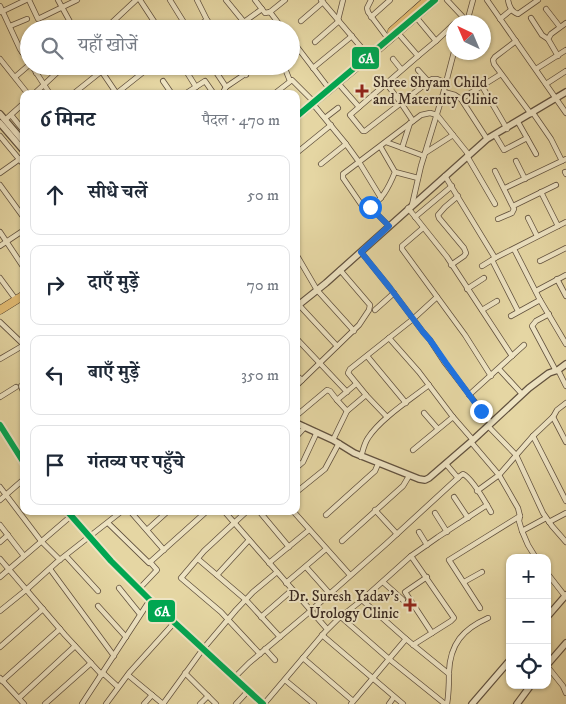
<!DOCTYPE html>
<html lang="hi">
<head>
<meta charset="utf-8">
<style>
	body { margin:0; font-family:"IM FELL DW Pica","Noto Serif Devanagari",serif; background:#f2f2f3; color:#1f2937 }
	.controls { position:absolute; right:15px; bottom:15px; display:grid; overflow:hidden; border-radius:10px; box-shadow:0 1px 4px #0004 }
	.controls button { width:45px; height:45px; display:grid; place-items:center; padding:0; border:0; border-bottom:1px solid #e0e1e3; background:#fff; color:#1f2937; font:25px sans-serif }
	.compass { position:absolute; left:446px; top:15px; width:45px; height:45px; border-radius:50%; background:#fff; box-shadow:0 1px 4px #0004; rotate:316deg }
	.stop { position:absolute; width:15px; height:15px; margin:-11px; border:4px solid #1a73e8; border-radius:50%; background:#fff }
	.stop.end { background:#1a73e8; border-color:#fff; box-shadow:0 1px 5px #0008 }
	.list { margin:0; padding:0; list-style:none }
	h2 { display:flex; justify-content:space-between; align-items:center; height:65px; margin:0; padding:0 20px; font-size:21px }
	h2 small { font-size:16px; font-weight:400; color:#747a83 }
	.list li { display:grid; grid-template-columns:32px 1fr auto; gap:15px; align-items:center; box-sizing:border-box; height:80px; margin:0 10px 10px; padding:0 10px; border:1px solid #e0e1e3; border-radius:10px }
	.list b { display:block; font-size:19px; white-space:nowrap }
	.list em { font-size:16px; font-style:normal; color:#747a83 }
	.icon { flex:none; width:28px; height:28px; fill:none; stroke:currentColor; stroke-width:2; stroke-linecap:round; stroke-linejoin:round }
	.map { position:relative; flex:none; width:566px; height:704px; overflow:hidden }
	.search { position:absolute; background:#fff; box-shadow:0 1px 4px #0004; left:20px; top:20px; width:280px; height:55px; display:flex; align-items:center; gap:12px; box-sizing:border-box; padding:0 18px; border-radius:28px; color:#747a83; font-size:19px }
	.panel { position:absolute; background:#fff; box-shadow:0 1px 4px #0004; left:20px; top:90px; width:280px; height:425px; border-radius:10px }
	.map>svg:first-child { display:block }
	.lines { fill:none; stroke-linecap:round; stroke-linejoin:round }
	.minor-casing { stroke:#62523f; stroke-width:6 }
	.tertiary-casing { stroke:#62523f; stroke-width:8 }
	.primary-casing { stroke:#37261e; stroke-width:9 }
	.minor { stroke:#eee4c3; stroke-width:4.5 }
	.tertiary { stroke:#eee4c3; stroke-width:5.5 }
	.primary { stroke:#e2bb72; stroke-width:8 }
	.bus-1-casing { stroke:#eee4c3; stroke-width:10 }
	.bus-1 { stroke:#00a651; stroke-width:6 }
	.route { stroke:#1a73e8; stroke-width:6 }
	.poi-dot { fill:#8f2418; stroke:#eee4c3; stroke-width:2 }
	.labels { text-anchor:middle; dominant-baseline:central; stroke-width:4; stroke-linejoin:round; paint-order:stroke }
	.poi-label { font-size:15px; fill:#37261e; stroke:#eee4c3; text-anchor:start }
	.line-badge { stroke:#eee4c3; stroke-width:2 }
	.badge-label { font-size:14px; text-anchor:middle; font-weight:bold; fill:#fff }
</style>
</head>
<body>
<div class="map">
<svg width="566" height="704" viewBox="0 0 566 704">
	<rect width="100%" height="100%" fill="#e5d6a3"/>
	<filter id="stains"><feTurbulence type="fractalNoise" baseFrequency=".004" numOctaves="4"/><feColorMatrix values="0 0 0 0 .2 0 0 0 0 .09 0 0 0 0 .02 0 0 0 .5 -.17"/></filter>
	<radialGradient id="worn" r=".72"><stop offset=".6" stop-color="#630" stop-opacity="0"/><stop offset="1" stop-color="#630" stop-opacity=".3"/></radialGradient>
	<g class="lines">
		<defs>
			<g id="minor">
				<path d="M29 0 38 19 77 0"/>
				<path d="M58 0 74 29"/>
				<path d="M140 0 159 29"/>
				<path d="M170 0 188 29"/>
				<path d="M197 0 207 20 214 29"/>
				<path d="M226 0 244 22 262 9"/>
				<path d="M255 0 265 13 270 12 283 29"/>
				<path d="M321 0 366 53"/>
				<path d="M371 0 367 8 368 12 386 36"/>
				<path d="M447 0 462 16"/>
				<path d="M487 0 566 113"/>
				<path d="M508 0C509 6 511 12 518 14L538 0"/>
				<path d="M0 6 20 49 29 62"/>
				<path d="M546 9 560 27"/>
				<path d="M1 12 26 0"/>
				<path d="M270 12 285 0"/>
				<path d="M371 17 390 0"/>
				<path d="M416 17 436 41"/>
				<path d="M531 18 542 35 548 39"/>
				<path d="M500 19 511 10"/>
				<path d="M338 20 343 0"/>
				<path d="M301 21 323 2"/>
				<path d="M467 22 473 0"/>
				<path d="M10 26 27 19"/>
				<path d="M105 29 136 0"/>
				<path d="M193 29 207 20"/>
				<path d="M398 33 418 56 436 41 454 24"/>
				<path d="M291 39 327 86"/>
				<path d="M516 41 495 57 493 60 494 64 531 114"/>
				<path d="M315 42 339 21"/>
				<path d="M22 52 29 47"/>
				<path d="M418 56 350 115 363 131H365L432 79H437L446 83"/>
				<path d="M558 56 548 39 551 34 566 23"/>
				<path d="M0 59 28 94"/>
				<path d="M393 59 401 69"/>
				<path d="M32 66 50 94"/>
				<path d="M98 66 117 94"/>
				<path d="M183 66 196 87"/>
				<path d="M212 66 226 87"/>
				<path d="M239 66 246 75"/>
				<path d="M284 66 290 81"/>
				<path d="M313 68 352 36"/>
				<path d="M536 69 566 50"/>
				<path d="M418 70 428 81"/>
				<path d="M36 73 47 66"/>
				<path d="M15 77 29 65"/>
				<path d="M163 81 172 94"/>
				<path d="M338 83 359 107"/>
				<path d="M386 83 401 103 413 121"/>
				<path d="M546 84 566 71"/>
				<path d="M482 86 507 129"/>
				<path d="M444 92 455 95 461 99"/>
				<path d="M117 93 151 66"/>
				<path d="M34 94 64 66"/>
				<path d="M73 94 108 66"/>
				<path d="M185 94 205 81 214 94"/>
				<path d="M222 94 226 87 257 66"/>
				<path d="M274 94 292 80 311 99"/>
				<path d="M313 104 346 144 359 162 381 198"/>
				<path d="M533 113 551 139 562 161"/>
				<path d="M11 115 24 131"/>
				<path d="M325 118 338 108"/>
				<path d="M5 120 24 103"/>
				<path d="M518 122 536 154"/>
				<path d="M495 135 504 150 527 138"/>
				<path d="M0 136 24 165"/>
				<path d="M487 139 461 99 501 74"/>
				<path d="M386 142 424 156"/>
				<path d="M380 146 395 172C389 187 381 203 365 210L343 178V174L421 115 430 113 437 115 469 155"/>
				<path d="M402 148 410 123"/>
				<path d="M299 151 331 125"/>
				<path d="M425 153 453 135"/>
				<path d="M467 156 495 204"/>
				<path d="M516 161 525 179"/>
				<path d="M321 164 346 144"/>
				<path d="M495 171 514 209 512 213 498 219"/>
				<path d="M395 172 418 178"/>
				<path d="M565 172 566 174"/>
				<path d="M0 173 24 156"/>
				<path d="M445 176 495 258"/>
				<path d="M0 185 24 218"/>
				<path d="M505 188 566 159"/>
				<path d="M541 192 558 226"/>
				<path d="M412 205 421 166 443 94 454 52"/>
				<path d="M513 206 556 185"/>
				<path d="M370 207 389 226"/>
				<path d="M408 208 447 257 512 356"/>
				<path d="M415 217 452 186"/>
				<path d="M528 218 537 236"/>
				<path d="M423 228 402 246V249L465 335 491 376"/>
				<path d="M0 232 24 268"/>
				<path d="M0 246 24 230"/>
				<path d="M361 252 390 288 423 332 430 340 445 363 491 423"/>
				<path d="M296 254 317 290 354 331"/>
				<path d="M492 260 518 311"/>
				<path d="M540 261 566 248"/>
				<path d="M451 265 464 256 466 253 464 248 439 218 438 215 445 207 458 196"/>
				<path d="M482 266 495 258 566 222"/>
				<path d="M0 278 14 297"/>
				<path d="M557 279 566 296"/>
				<path d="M467 289 484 278"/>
				<path d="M536 291 566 275"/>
				<path d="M540 300 566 344"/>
				<path d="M299 305 337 346"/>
				<path d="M375 310 394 293"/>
				<path d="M482 310 497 301"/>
				<path d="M549 314 536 321 532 326 556 371"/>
				<path d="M511 316 540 300 514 249"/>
				<path d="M0 322 24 345"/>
				<path d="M296 338 347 392"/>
				<path d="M389 338 419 372 453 417 473 440"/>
				<path d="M367 356 406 403"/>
				<path d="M0 359 24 345"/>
				<path d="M499 369 522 394"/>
				<path d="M558 370 566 386"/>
				<path d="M296 375 302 380"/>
				<path d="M24 385 21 386 24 394"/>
				<path d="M296 386 359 325 369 310 370 305 340 270"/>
				<path d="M469 395 524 345"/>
				<path d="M0 397 16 387"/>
				<path d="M337 400 356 384"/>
				<path d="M424 413 438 429"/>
				<path d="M296 416 327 390 330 391 337 400 347 411"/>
				<path d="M387 417 366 395 348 373 350 369 413 319 437 297"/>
				<path d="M553 417 566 442"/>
				<path d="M488 426 516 455 543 513 552 526 566 542"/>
				<path d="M533 436 566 501"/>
				<path d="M296 437 305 427"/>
				<path d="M333 440 347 411 366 395"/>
				<path d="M471 442 499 475 518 508 520 516 519 521 522 531 528 545 536 558"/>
				<path d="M413 450 453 417"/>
				<path d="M361 457C363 450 364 444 368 438 380 419 411 399 429 385"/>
				<path d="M446 464 458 478"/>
				<path d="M296 468 303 462 317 432"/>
				<path d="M0 487 41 541 60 560"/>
				<path d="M299 490 325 469 339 443"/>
				<path d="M477 491 499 475 533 436 553 417 557 410 566 403"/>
				<path d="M454 497 468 518"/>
				<path d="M0 500 24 479"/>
				<path d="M375 510 397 534"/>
				<path d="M130 511 164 550"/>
				<path d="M224 511 327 629"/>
				<path d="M247 511 204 551 181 578 221 612 260 654"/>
				<path d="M259 511 289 547"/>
				<path d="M293 511 350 575"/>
				<path d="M435 513 447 532"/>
				<path d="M326 515 375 471 378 464"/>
				<path d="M549 522 566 513"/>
				<path d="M108 523 149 563 207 511"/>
				<path d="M0 525 24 556"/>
				<path d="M147 530 168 511"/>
				<path d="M522 531 546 518"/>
				<path d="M419 532 427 545"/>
				<path d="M342 541 403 486 409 476"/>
				<path d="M0 542 8 535"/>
				<path d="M66 556 98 591"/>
				<path d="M411 556 454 618 451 621 413 645"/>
				<path d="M0 559 65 635 102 675"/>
				<path d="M198 559 246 600 280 637"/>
				<path d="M269 563 309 530"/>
				<path d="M306 567 330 594"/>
				<path d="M50 569 114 656"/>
				<path d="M547 573 565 596"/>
				<path d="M217 575 249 540"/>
				<path d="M0 577 71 516"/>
				<path d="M427 577 405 592 432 633"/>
				<path d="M383 582 403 600"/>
				<path d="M464 582 482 572"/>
				<path d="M286 583 326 549"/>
				<path d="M119 588 140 614"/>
				<path d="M139 589 157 570 150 562"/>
				<path d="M362 600 406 639 449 674"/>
				<path d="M98 606 126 637"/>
				<path d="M480 608 449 560 520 516"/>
				<path d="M0 611 26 590 57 562 122 511"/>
				<path d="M261 617 292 590"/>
				<path d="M341 617 389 659 445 704"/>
				<path d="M322 635 403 704"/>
				<path d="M0 647 43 609"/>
				<path d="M265 649 275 660"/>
				<path d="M303 658 353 701"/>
				<path d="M547 666 563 686 566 693"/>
				<path d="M103 673 118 687"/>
				<path d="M185 673 216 704"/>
				<path d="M128 675 163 704"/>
				<path d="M235 677 249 663 307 614 386 544 460 476 463 474C472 478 486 503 491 512"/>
				<path d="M0 678 24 704"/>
				<path d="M285 680 314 704"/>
				<path d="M2 681 60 629"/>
				<path d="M19 698 75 646"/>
				<path d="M45 704 91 663"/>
				<path d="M82 704 150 600"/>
				<path d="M106 704 129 673 174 623"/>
				<path d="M144 704 152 695"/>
				<path d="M163 704 203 649 236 610 253 592 277 572"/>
				<path d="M200 704 208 696"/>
				<path d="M236 704 248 691"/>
				<path d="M264 704 325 632 338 619 362 600 411 556 438 537 487 505"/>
				<path d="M351 704 406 639"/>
				<path d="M389 704 394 697"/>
				<path d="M447 704C449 693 449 683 449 672 450 644 463 629 488 618"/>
			</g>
			<g id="tertiary">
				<path d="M0 114 24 142"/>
				<path d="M0 123 24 151"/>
				<path d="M296 307 326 283 487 139 566 92"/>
				<path d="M296 423 333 440 354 453 419 479 425 480 429 478 473 440 529 388 549 373 558 370 566 364"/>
				<path d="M0 425 24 463"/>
				<path d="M67 511 111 561 150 600 263 704"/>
				<path d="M547 617 566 595"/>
				<path d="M547 665 566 643"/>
				<path d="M472 704 510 660"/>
				<path d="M517 704 531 685"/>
			</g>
			<g id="primary">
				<path d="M392 31 427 0"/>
				<path d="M296 117 378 49 435 0"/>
				<path d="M0 310 24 295"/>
			</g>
		</defs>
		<!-- minor casing -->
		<use href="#minor" class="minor-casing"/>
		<!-- tertiary casing -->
		<use href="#tertiary" class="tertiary-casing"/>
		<!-- primary casing -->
		<use href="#primary" class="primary-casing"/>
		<!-- minor -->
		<use href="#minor" class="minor"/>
		<!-- tertiary -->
		<use href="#tertiary" class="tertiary"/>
		<!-- primary -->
		<use href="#primary" class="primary"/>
		<defs>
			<g id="bus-1">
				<path d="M296 117 435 0"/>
				<path d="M0 425 24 463"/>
				<path d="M67 511 111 561 150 600 263 704"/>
			</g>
		</defs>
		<!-- bus-1 casing -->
		<use href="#bus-1" class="bus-1-casing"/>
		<!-- bus-1 -->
		<use href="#bus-1" class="bus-1"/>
	</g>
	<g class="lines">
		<!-- route -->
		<path class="route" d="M370 207 389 226 361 252 390 288 423 332 430 340 446 363 481 411"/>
	</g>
	<!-- markers -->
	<g class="poi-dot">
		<path d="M359.5 83.5h5v5h5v5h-5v5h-5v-5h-5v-5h5z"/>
		<path d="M407.5 597.5h5v5h5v5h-5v5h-5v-5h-5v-5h5z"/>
	</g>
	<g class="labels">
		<!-- poi labels -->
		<g class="poi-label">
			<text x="373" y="82">Shree Shyam Child<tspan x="373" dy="17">and Maternity Clinic</tspan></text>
			<text x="399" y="596" text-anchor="end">Dr. Suresh Yadav's<tspan x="399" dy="17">Urology Clinic</tspan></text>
		</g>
	</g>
	<g class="line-badge">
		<rect x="351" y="46" width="29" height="24" rx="5" fill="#00a651"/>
		<rect x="147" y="599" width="29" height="24" rx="5" fill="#00a651"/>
	</g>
	<g class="badge-label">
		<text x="366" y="63">6A</text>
		<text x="162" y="616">6A</text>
	</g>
	<rect width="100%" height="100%" filter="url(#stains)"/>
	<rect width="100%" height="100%" fill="url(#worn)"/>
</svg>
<div class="controls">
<button>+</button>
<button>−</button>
<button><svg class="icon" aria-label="locate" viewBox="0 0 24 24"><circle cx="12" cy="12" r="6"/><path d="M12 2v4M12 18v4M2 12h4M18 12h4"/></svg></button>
</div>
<svg class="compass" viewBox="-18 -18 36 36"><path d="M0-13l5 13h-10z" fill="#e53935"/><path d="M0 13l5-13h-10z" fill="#747a83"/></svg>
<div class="stop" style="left:370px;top:207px"></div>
<div class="stop end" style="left:481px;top:411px"></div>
<div class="search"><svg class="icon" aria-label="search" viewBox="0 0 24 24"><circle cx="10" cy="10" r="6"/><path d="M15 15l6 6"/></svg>यहाँ खोजें</div>
<section class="panel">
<h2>6 मिनट<small>पैदल · 470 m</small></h2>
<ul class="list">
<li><svg class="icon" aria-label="ahead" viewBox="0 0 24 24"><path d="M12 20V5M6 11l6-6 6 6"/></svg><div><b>सीधे चलें</b></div><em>50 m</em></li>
<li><svg class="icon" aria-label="right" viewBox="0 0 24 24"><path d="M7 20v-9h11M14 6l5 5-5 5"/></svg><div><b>दाएँ मुड़ें</b></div><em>70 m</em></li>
<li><svg class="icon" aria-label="left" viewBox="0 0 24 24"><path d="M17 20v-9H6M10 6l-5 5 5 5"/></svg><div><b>बाएँ मुड़ें</b></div><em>350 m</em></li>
<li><svg class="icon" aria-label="arrive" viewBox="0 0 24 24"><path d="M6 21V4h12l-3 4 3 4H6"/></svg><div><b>गंतव्य पर पहुँचे</b></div></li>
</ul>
</section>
</div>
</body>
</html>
